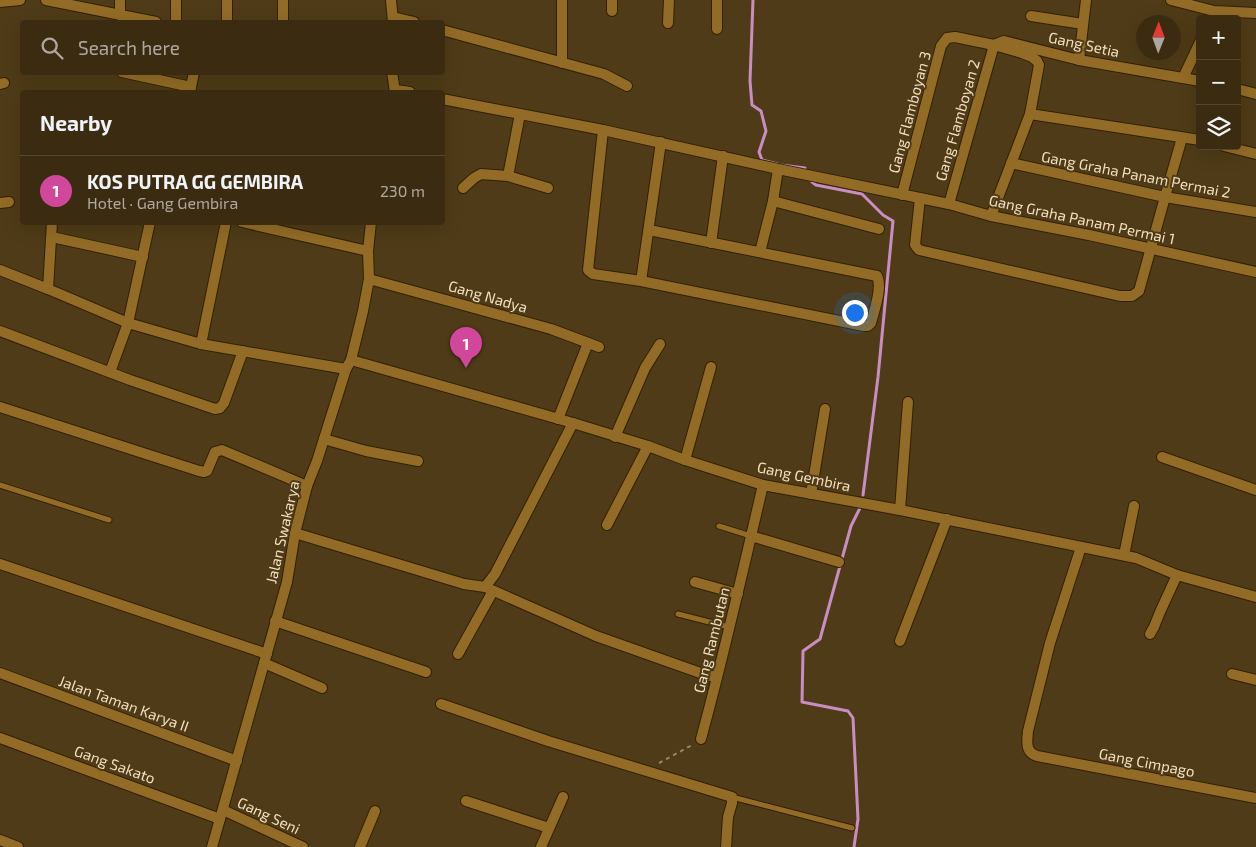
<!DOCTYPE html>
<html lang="en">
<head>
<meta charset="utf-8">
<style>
	body { margin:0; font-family:"Exo 2",sans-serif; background:#46381f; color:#f1f3f6 }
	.controls { position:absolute; right:15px; top:15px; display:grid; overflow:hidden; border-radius:5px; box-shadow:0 5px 20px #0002 }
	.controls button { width:45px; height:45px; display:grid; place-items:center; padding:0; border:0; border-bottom:1px solid #544831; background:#3b2c11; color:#f1f3f6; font:25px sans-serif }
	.compass { position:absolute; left:1136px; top:15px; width:45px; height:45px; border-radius:50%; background:#3b2c11; box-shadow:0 5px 20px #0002; rotate:1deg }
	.you { position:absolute; left:854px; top:312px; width:18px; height:18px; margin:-12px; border:4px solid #fff; border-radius:50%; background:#1a73e8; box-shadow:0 0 0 8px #1a73e833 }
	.badge { display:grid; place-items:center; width:32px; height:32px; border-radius:50%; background:#90b9f0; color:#fff; font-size:16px; font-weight:700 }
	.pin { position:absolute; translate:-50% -41px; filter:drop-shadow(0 1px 2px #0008) }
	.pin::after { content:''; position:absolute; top:26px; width:18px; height:15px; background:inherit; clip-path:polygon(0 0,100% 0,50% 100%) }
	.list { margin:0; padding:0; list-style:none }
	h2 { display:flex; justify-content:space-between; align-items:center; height:65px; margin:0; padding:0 20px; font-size:21px }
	h2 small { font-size:16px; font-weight:400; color:#aca79f }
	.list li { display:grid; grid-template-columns:32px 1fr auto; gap:15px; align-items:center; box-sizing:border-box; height:70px; padding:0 20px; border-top:1px solid #544831 }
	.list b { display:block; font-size:19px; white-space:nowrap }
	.list p { margin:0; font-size:16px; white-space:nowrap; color:#aca79f }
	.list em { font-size:16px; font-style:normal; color:#aca79f }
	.icon { flex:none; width:28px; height:28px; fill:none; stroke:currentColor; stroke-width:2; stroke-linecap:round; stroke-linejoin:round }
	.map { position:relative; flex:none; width:1256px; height:847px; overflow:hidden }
	.search { position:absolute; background:#3b2c11; box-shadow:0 5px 20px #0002; left:20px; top:20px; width:425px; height:55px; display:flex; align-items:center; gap:12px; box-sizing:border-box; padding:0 18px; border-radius:5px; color:#aca79f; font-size:19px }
	.panel { position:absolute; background:#3b2c11; box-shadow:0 5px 20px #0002; left:20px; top:90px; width:425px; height:135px; border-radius:5px }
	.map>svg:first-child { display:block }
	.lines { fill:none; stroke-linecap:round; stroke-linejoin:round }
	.stream { stroke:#c88ec4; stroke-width:3 }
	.service-casing { stroke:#342100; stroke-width:7 }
	.minor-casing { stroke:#342100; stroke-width:12 }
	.path { stroke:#9a8663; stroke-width:2; stroke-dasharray:4 4; stroke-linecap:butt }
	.service { stroke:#926c26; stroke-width:5 }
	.minor { stroke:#926c26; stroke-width:10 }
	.labels { text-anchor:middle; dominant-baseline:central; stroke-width:4; stroke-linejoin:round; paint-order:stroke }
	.street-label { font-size:15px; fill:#f3dfbe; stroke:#4f3b17 }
</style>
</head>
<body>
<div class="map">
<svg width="1256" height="847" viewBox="0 0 1256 847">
	<rect width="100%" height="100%" fill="#4f3b17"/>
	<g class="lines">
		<!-- stream -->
		<g class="stream">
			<path d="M753 0 750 81 752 105 761 111 766 131 759 152 762 160 781 165 805 168"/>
			<path d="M812 182 816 185 862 194 883 215 893 221 878 377 863 495"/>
			<path d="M854 847 858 819 853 718 848 711 802 702 803 651 820 639 851 526 860 508"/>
		</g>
		<defs>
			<g id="service">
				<path d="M0 485 109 520"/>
				<path d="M719 526 751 536"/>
				<path d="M678 614 729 627"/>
				<path d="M732 797 852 828"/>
			</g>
			<g id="minor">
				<path d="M46 0 156 22"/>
				<path d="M120 0V15"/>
				<path d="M176 0V22"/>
				<path d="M227 0V22"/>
				<path d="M283 0V22"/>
				<path d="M391 0 393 22"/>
				<path d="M1171 0 1214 11 1256 13"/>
				<path d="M0 2 20 0"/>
				<path d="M612 11V0"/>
				<path d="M1031 16 1083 24"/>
				<path d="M393 17 414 22"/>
				<path d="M668 23 669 0"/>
				<path d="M717 29V0"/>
				<path d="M442 30 604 74 627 86"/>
				<path d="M1079 60 1086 0"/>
				<path d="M562 63V0"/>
				<path d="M122 72 191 87"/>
				<path d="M392 72 395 92"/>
				<path d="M1183 78 1200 42"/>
				<path d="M0 84 4 83"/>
				<path d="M1237 89 1256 94"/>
				<path d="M396 90 410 92"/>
				<path d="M190 92 194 72"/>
				<path d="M442 99 603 130 778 169 949 204 991 216 1089 235 1256 272"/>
				<path d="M1030 114 1200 140"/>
				<path d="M603 130 588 270 593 274 641 281 864 326H868L871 323C874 311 883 287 877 276L649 230"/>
				<path d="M1224 146 1256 154"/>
				<path d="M1011 163 1165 197 1256 212"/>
				<path d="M778 169 773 201 879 229"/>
				<path d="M508 176 520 114"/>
				<path d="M463 188 474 178 481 174 508 176 548 188"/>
				<path d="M902 195 941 46 947 38 955 37 994 45 1022 53 1032 57 1037 61 1039 65 1030 114 991 216"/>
				<path d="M920 198 915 245 919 250 1120 296H1132L1139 291 1165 197 1182 138"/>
				<path d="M0 203 9 202"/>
				<path d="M949 204 994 45 1004 41 1079 60 1200 81"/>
				<path d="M242 222 368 251"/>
				<path d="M52 237 143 257"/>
				<path d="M711 243 723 156"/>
				<path d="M760 252 773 201"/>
				<path d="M0 270 48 289 128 323 201 344 346 369"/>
				<path d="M369 279 551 329 599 347"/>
				<path d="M641 281 661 142"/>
				<path d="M48 289 52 222"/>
				<path d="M0 331 130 380 215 409 220 408 224 403 243 351"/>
				<path d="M201 344 226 222"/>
				<path d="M351 360 573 423 648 446 685 460 763 485 900 510 1136 558 1177 575 1256 597"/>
				<path d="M110 372 128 323 150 222"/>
				<path d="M0 407 199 471 204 472 207 471 215 452 222 450 307 486"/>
				<path d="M558 419 588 343"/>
				<path d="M615 437 645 368 660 344"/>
				<path d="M324 439 366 451 418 461"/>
				<path d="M1162 457 1256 490"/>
				<path d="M685 460 711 367"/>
				<path d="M811 494 825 409"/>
				<path d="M900 510 908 402"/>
				<path d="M607 525 648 446"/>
				<path d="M295 533 464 584 485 587 495 574 573 423"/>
				<path d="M751 536 839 562"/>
				<path d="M1081 547 1050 643 1028 731C1027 742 1025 752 1037 756L1256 798"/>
				<path d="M1124 555 1134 506"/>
				<path d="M0 564 267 654"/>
				<path d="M695 582 738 594"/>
				<path d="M485 587 596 636 706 675 717 677"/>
				<path d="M275 621 426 672"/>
				<path d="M1150 634 1154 627 1160 612 1177 575"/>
				<path d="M900 641 947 519"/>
				<path d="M458 654 493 591"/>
				<path d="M264 663 322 688"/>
				<path d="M0 673 237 761"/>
				<path d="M1232 674 1256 680"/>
				<path d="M441 704 548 741 732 797V803L728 817 726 847"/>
				<path d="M0 738 220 819"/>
				<path d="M701 739C724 655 743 570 763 485"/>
				<path d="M466 801 549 828"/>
				<path d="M223 810 303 847"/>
				<path d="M0 840 18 847"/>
				<path d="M212 847 287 582 295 533 307 486 317 461 346 369 351 360 363 311 369 279 368 251 371 222"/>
				<path d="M360 847 375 811"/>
				<path d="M541 847 563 797"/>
			</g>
		</defs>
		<!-- service casing -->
		<use href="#service" class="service-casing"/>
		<!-- minor casing -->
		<use href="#minor" class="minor-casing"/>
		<!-- path -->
		<path class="path" d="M659 763 692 745"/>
		<!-- service -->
		<use href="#service" class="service"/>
		<!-- minor -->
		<use href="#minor" class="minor"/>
	</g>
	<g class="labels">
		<!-- street labels -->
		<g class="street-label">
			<text transform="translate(1084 44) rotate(12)">Gang Setia</text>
			<text transform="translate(909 112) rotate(-75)">Gang Flamboyan 3</text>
			<text transform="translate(957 120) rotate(-74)">Gang Flamboyan 2</text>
			<text transform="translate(1136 174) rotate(11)">Gang Graha Panam Permai 2</text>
			<text transform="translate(1082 219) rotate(12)">Gang Graha Panam Permai 1</text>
			<text transform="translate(488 296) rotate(16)">Gang Nadya</text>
			<text transform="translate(804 476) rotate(12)">Gang Gembira</text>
			<text transform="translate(282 532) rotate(-77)">Jalan Swakarya</text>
			<text transform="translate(711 640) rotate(-76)">Gang Rambutan</text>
			<text transform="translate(124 703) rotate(20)">Jalan Taman Karya II</text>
			<text transform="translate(1147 762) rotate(11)">Gang Cimpago</text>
			<text transform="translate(115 764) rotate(20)">Gang Sakato</text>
			<text transform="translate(269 815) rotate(25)">Gang Seni</text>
		</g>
	</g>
</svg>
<div class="controls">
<button>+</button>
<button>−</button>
<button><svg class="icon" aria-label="layers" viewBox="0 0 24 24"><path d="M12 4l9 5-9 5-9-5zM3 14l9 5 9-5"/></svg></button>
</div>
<svg class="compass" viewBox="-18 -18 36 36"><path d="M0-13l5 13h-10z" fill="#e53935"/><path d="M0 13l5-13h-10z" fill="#aca79f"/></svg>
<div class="you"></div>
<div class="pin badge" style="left:466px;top:368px;background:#d1479c">1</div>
<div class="search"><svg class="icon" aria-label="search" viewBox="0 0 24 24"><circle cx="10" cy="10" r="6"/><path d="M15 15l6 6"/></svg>Search here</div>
<section class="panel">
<h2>Nearby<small></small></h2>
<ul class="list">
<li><span class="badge" style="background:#d1479c">1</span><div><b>KOS PUTRA GG GEMBIRA</b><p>Hotel · Gang Gembira</p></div><em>230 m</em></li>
</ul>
</section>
</div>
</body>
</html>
